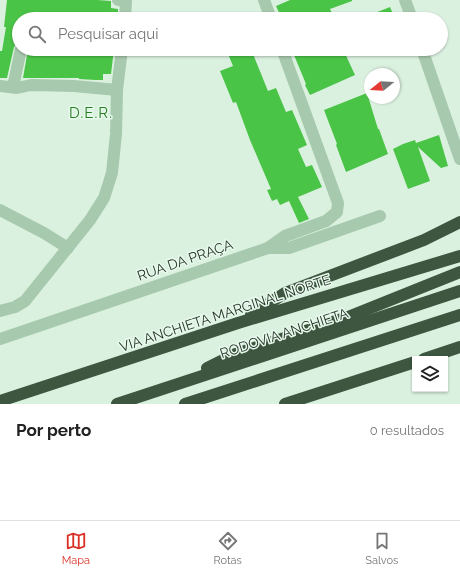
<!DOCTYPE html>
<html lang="pt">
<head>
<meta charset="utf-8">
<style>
	body { margin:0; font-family:Raleway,sans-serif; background:#f6f6f6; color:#222 }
	.controls { position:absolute; right:12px; bottom:12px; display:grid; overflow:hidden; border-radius:0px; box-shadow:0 1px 3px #0004 }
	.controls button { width:36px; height:36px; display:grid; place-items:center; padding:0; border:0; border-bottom:1px solid #e0e0e0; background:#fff; color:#222; font:20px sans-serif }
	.compass { position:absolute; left:364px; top:68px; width:36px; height:36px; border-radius:50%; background:#fff; box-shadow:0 1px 3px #0004; rotate:252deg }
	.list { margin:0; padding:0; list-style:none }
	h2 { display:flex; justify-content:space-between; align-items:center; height:52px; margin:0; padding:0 16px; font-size:17px }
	h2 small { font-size:13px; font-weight:400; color:#767676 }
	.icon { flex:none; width:22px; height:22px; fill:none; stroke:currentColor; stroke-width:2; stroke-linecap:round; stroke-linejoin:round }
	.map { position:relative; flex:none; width:460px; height:404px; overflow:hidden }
	.search { position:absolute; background:#fff; box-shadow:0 1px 3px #0004; left:12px; right:12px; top:12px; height:44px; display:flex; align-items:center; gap:10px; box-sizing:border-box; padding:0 14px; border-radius:22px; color:#767676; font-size:15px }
	.sheet { height:116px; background:#fff }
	nav { display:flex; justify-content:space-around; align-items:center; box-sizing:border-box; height:56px; border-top:1px solid #e0e0e0; background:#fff; font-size:11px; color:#767676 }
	nav a { display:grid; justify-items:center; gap:2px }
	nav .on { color:#d93025 }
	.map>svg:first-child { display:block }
	.building { fill:#4ac446 }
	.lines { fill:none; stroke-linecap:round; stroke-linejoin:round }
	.minor { stroke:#a7c9ad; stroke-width:12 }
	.highway { stroke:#3e563f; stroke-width:12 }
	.labels { text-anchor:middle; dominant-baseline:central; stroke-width:3; stroke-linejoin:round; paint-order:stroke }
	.street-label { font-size:14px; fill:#273528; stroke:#e7f9ec }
	.neighbourhood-label { font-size:15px; letter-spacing:1px; fill:#257d20; stroke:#e7f9ec }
</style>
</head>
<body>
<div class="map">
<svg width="460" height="404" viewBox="0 0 460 404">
	<rect width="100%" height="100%" fill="#dbf1e0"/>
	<!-- building -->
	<g class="building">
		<path d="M7 0H97L111 1V8L118 9V19L109 18V19H19V42L16 44 14 47 7 78H0V51H2L6 27H4Z"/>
		<path d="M290 0H352V1L330 9 335 19H282L276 6Z"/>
		<path d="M390 7 395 19H360Z"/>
		<path d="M28 49H64V50L95 51 96 49H114L111 74H103V80H96L79 79V78H23Z"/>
		<path d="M226 49H251L268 91 276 88 286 112 292 110 307 145 298 149 306 167 312 165 322 187 298 197 309 219 299 223 289 201 280 205 277 199 272 201 267 190 271 189 250 140 236 102 233 103 220 71 233 66Z"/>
		<path d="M293 49H343L355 75 310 95 305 85 306 84 294 55H295Z"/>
		<path d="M367 93 378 129H379L388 154 346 172 336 145 337 144 324 110Z"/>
		<path d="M439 135 448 166 441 168 418 147 430 181 408 189 393 149 403 144 415 140 416 143Z"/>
	</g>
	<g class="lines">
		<!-- minor -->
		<g class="minor">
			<path d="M118 0 126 2 125 19"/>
			<path d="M264 0 271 19"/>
			<path d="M405 0 412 19"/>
			<path d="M422 49 460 159"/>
			<path d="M0 86 17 88 31 85 74 86 117 90"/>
			<path d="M13 87 21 49"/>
			<path d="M0 210 44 233 68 248"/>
			<path d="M268 248 285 236 326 221 337 212 338 203 282 49"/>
			<path d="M0 311 15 307 25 301 90 220 104 198 112 173 116 134 117 90 122 49"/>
			<path d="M0 339 268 248H289L380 216"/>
		</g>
		<!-- highway -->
		<g class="highway">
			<path d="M251 315 285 293 424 240 460 222"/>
			<path d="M424 359 460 347"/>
			<path d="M207 368 233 355 348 317 460 272"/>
			<path d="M0 401 238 323 460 256"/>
			<path d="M117 404 460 291"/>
			<path d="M185 404 460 315"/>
			<path d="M285 404 415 362"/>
		</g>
	</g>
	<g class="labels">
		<!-- street labels -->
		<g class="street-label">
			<text transform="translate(185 260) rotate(-19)">RUA DA PRAÇA</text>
			<text transform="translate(225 313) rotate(-18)">VIA ANCHIETA MARGINAL NORTE</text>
			<text transform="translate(284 333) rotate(-18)">RODOVIA ANCHIETA</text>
		</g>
		<!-- neighbourhood labels -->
		<g class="neighbourhood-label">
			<text x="91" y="113">D.E.R.</text>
		</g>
	</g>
</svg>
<div class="controls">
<button><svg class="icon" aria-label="layers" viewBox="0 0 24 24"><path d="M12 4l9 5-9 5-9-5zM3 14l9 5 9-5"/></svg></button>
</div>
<svg class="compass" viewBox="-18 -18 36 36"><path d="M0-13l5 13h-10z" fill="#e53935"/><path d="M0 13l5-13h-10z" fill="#767676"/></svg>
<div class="search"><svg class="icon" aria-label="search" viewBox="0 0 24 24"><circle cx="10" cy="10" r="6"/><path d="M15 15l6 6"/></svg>Pesquisar aqui</div>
</div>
<section class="sheet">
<h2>Por perto<small>0 resultados</small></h2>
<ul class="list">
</ul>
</section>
<nav>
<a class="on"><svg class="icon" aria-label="map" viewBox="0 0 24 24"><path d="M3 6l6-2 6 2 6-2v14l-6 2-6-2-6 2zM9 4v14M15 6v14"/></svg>Mapa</a>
<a><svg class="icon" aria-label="directions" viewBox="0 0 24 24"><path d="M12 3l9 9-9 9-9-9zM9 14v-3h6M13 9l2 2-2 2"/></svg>Rotas</a>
<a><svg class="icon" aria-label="saved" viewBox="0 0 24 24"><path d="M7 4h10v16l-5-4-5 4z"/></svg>Salvos</a>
</nav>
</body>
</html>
